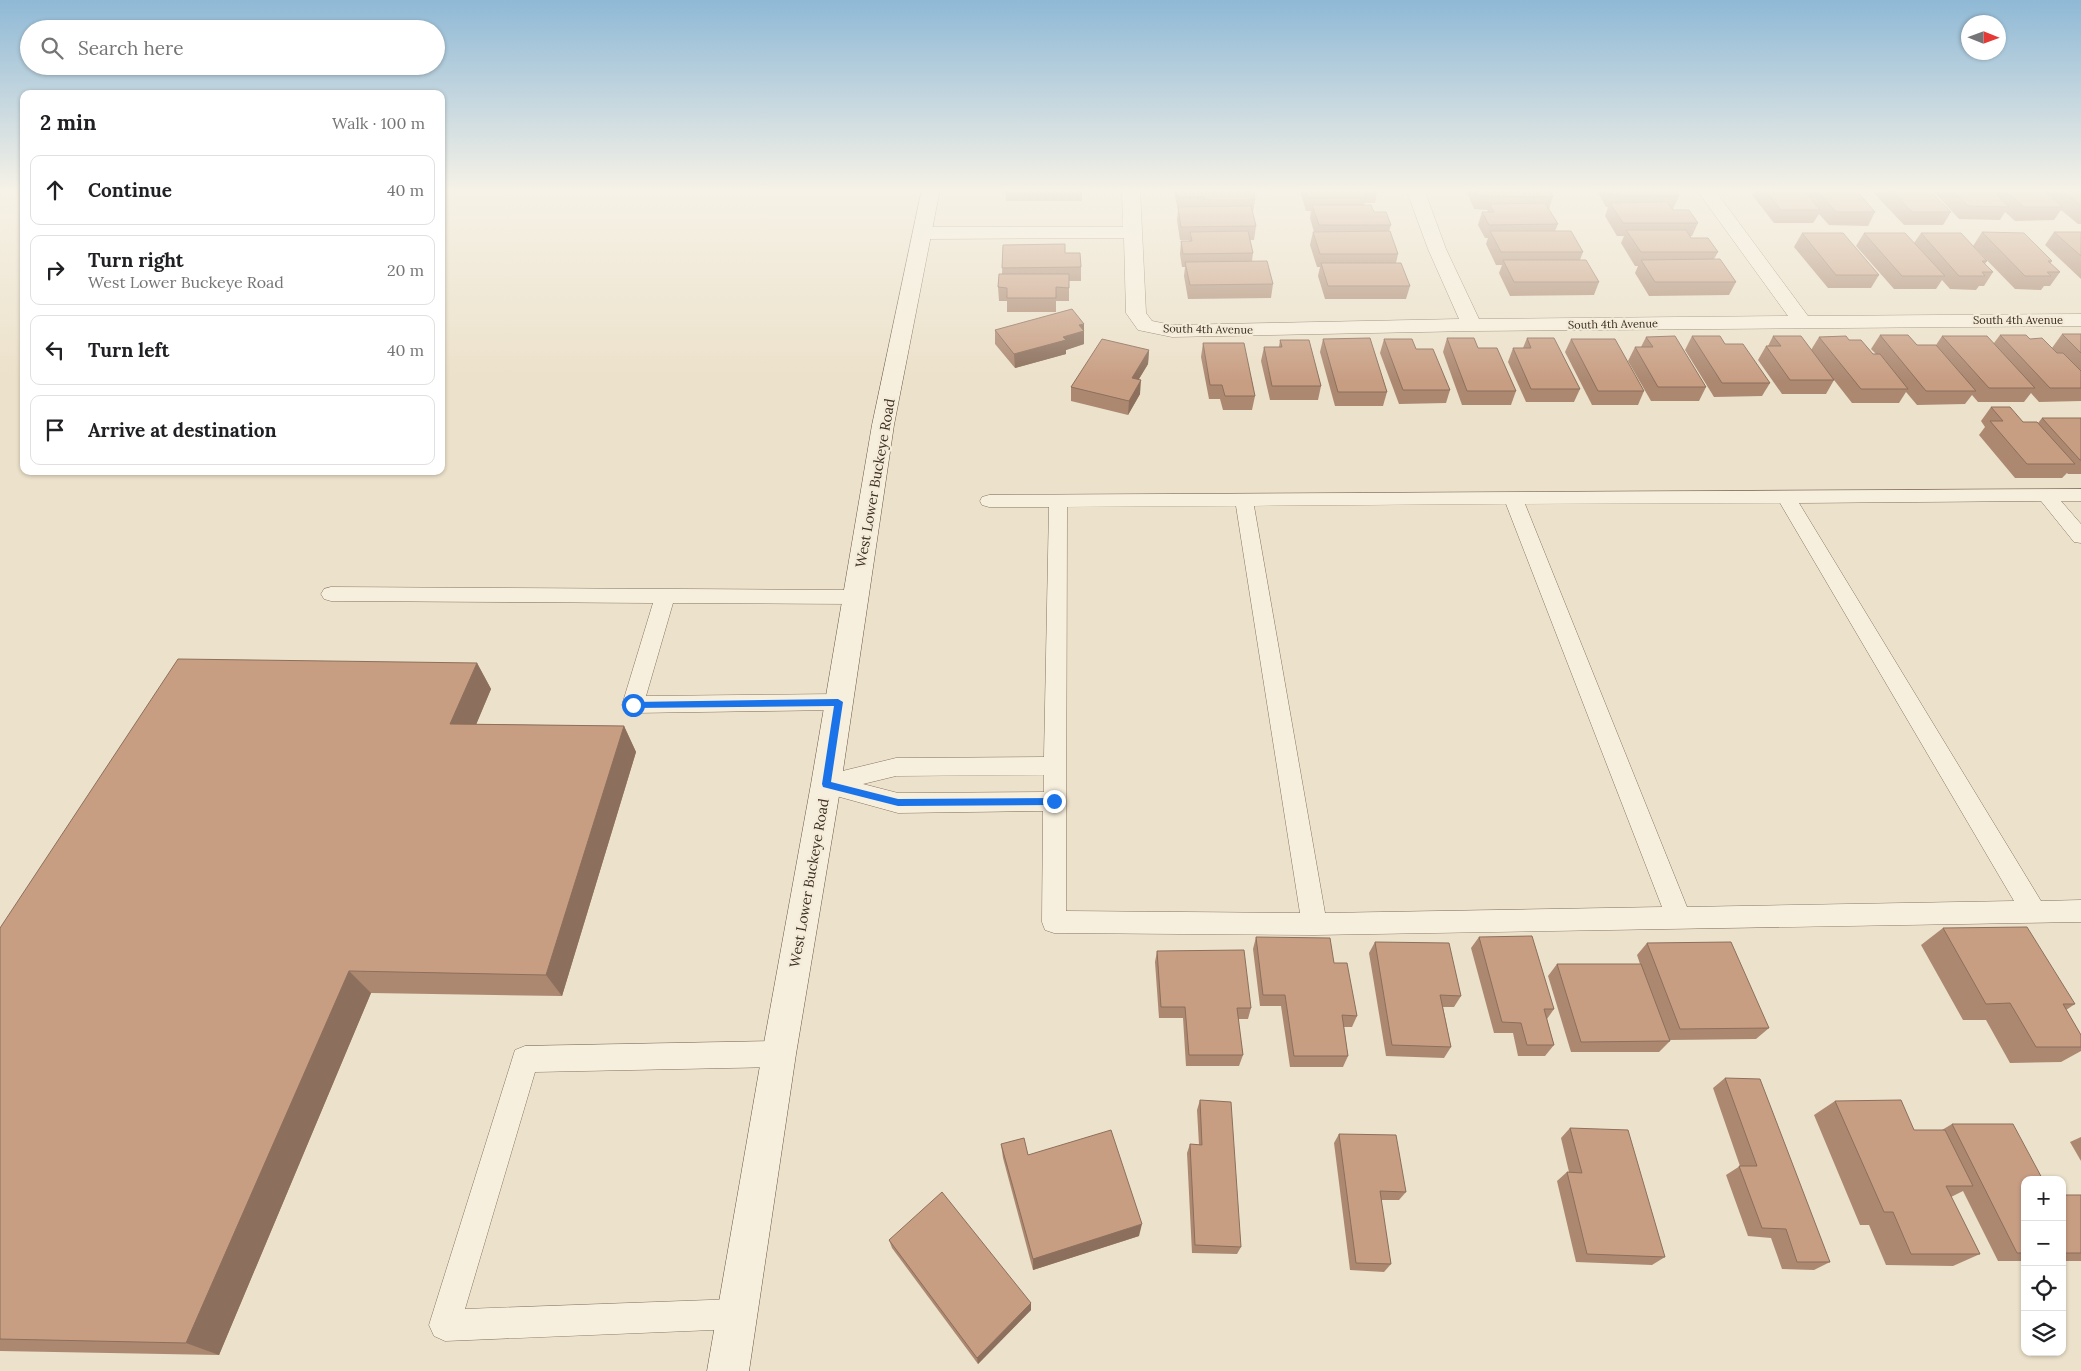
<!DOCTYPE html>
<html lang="en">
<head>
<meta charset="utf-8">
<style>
	body { margin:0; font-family:Lora,serif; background:#f6f6f6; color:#202124 }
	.controls { position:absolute; right:15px; bottom:15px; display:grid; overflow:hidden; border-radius:10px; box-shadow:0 1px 4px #0004 }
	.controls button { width:45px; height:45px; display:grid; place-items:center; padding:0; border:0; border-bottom:1px solid #e0e0e0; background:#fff; color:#202124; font:25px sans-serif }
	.compass { position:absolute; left:1961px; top:15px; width:45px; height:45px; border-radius:50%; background:#fff; box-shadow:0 1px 4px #0004; rotate:91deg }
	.stop { position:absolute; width:15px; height:15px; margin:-11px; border:4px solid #1a73e8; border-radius:50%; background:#fff }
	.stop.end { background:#1a73e8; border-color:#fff; box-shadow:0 1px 5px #0008 }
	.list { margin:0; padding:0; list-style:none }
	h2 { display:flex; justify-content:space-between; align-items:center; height:65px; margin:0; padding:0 20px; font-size:21px }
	h2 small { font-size:16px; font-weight:400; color:#757577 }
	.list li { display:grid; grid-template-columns:32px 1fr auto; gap:15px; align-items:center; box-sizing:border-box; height:70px; margin:0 10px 10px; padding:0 10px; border:1px solid #e0e0e0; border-radius:10px }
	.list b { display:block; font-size:19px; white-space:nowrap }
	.list p { margin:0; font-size:16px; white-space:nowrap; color:#757577 }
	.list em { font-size:16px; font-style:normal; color:#757577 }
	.icon { flex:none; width:28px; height:28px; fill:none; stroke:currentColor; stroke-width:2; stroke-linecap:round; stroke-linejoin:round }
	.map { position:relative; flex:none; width:2081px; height:1371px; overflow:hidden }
	.search { position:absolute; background:#fff; box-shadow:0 1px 4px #0004; left:20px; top:20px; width:425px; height:55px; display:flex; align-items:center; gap:12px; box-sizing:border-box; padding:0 18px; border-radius:28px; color:#757577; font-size:19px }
	.panel { position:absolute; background:#fff; box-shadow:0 1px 4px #0004; left:20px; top:90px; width:425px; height:385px; border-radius:10px }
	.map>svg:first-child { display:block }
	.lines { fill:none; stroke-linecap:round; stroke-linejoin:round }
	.lane-casing { stroke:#88745f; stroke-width:1 }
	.street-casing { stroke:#88745f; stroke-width:1 }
	.secondary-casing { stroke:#6a5542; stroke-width:1 }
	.lane { fill:#f7efdd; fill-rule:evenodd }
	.street { fill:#f7efdd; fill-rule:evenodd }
	.secondary { fill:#f7efdd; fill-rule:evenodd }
	.wall { fill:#ac8871 }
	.shaded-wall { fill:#8c6f5c }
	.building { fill:#c89e83; stroke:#8c6f5c }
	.route { fill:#1a73e8 }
	.labels { text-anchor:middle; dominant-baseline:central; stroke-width:4.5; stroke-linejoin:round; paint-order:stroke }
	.far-street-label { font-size:11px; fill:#3a2d22; stroke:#f4ecd9 }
	.street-label { font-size:14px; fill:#3a2d22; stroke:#f4ecd9 }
</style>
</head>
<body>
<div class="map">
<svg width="2081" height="1371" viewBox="0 0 2081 1371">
	<rect width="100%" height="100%" fill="#ece1ca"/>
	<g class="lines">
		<defs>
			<g id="lane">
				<path d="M2081 489V501H2061L2081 524V543L2074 542 2041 501 1799 503 2041 901 2081 900V922L1314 935 1054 933 1045 930 1042 922 1043 811 898 813 818 791 815 784 818 777 826 775 896 758 1044 757 1049 507H989L982 505 980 501 982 497 989 495ZM1780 503 2014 901 1687 907 1525 504ZM1506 504 1662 907 1325 913 1254 506ZM1236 506 1300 913 1066 911 1067 507ZM1044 775V792L898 793 863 784 896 776Z"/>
				<path d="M331 587 856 590 863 592 866 597 863 602 856 604 673 603 646 696 838 694 846 696 849 702 846 708 838 710 633 713 625 711 622 705 653 603 331 601 324 599 321 594 324 589Z"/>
				<path d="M779 1041 789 1045 792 1054 789 1063 779 1067 535 1072 465 1309 737 1299 748 1303 752 1314 748 1325 737 1329 445 1341 434 1336 429 1325 515 1050 525 1046Z"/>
			</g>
			<path id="street" d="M1122 189H1140L1146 313 1152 321 1172 325 1459 319 1428 249 1406 189H1424L1446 249 1479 319 1788 316 1696 189H1714L1808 316 2081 314V326L1472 331 1172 337 1138 330 1126 313 1124 238 923 239 916 237 914 233 916 229 923 227H1123Z"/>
			<path id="secondary" d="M922 189H940L894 425 841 784 796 1054 749 1371H707L762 1054 811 784 872 425Z"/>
		</defs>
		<!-- lane casing -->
		<use href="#lane" class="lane-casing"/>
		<!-- street casing -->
		<use href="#street" class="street-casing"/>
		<!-- secondary casing -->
		<use href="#secondary" class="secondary-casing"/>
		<!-- lane -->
		<use href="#lane" class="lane"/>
		<!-- street -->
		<use href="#street" class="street"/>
		<!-- secondary -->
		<use href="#secondary" class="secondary"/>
	</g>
	<!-- wall -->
	<g class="wall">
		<path d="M1005 189H1082V201H1006Z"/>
		<path d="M1174 189H1253L1255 200 1253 213 1256 226 1254 240H1250L1253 253 1252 261 1273 284 1271 298 1188 299 1184 276 1185 267H1182L1180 254 1181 241H1189V240H1180L1177 220 1178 210 1174 193Z"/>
		<path d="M1300 189H1378L1375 203H1365L1364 205 1391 225 1389 231 1398 254 1396 263 1410 286 1406 299H1325L1318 276 1320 267H1317L1310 245 1313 232H1314L1310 218 1311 211H1306L1300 191Z"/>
		<path d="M1466 189H1549L1553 197 1549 209 1558 224 1555 231 1583 252 1580 260 1599 282 1594 295 1510 296 1499 273 1502 265H1496L1486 244 1488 238H1485L1478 225 1482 212H1487L1488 210 1474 209 1466 190Z"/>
		<path d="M1596 189H1675L1679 196 1673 209H1672L1673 210 1698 223 1692 236H1690L1691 238 1718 252 1714 259 1736 282 1729 295 1649 296 1635 273 1638 266H1635L1621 243 1624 236H1617L1605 216 1608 207H1606Z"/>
		<path d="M1755 189H1855L1875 212 1868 226 1829 225 1819 214 1813 223H1774L1752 195Z"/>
		<path d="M1870 189H1928L1951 212 1943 225H1904Z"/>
		<path d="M1931 189H2081V224H2078L2061 210 2054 220 2015 221 2005 212 2000 220 1959 219Z"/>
		<path d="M1982 232 2052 261 2050 264 2060 272 2050 286H2044L2041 290 2015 289 1973 246Z"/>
		<path d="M2054 232H2081V279L2045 245Z"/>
		<path d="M1802 233 1879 275 1871 288H1828L1794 247Z"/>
		<path d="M1864 233 1914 243 1921 233 1987 261 1985 264 1993 272 1984 286H1979L1976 290 1950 289 1942 280 1936 289H1894L1856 246Z"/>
		<path d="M1003 245 1065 253 1081 267V281H1069V301H1056V312H1007V301H999L998 287 1002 274Z"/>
		<path d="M1084 324V344L1066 350V354L1015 368 995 344V330Z"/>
		<path d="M2062 334H2081V401L2039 402 2031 393 2024 402H1978L1972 395 1965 404 1917 405 1906 392 1899 403H1852L1834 380 1826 394H1782L1758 360 1766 346H1768L1773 336 1811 350 1819 337 1849 340 1873 354H1876L1871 349 1880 335 1917 345H1936L1942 336 1994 343 2000 335 2030 339 2052 348Z"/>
		<path d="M1692 336 1725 344 1770 383 1762 396 1714 397 1685 350Z"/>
		<path d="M1646 337 1706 387 1699 401H1651L1628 361 1635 347H1641Z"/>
		<path d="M1447 338 1478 348 1516 391 1511 405H1462L1443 352Z"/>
		<path d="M1527 338 1580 389 1574 402H1526L1508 362 1513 348H1523Z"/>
		<path d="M1323 339 1387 392 1383 406H1335L1320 352Z"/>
		<path d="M1384 339 1416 349 1450 390 1446 403 1399 404 1380 353Z"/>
		<path d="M1571 339 1644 391 1638 405H1592L1565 352Z"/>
		<path d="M1280 340 1321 386 1318 400H1270L1261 361 1264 347H1279Z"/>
		<path d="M1203 343 1255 396 1252 410H1223L1220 399H1209L1201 357Z"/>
		<path d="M1149 350 1148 364 1139 379 1140 394 1128 415 1071 401V387Z"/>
		<path d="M1991 407 2023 422 2038 423 2042 418H2081V474H2068L2067 473 2062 478H2015L1979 435 1985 427 1981 421Z"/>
		<path d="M477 663 491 689 476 724 624 726 636 752 562 996 371 993 219 1355 0 1351V928Z"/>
		<path d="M1943 928 2075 1004 2066 1010 2081 1035V1051L2061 1062 2010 1063 1986 1020H1963L1921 945Z"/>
		<path d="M1256 937 1334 963 1357 1016 1352 1027H1344L1348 1056 1343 1067H1290L1281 1006H1260L1253 949Z"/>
		<path d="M1479 937 1554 1009 1547 1019 1554 1045 1545 1056H1518L1513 1033H1494L1471 948Z"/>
		<path d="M1375 942 1461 996 1454 1007H1443L1451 1047 1444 1058 1386 1056 1369 953Z"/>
		<path d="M1647 943 1769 1028 1756 1039 1670 1040V1041L1659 1052H1571L1548 976 1557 964H1640L1637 955Z"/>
		<path d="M1157 951 1251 1008 1248 1019H1238L1243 1055 1239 1066H1186L1183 1018H1159L1155 962Z"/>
		<path d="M1725 1078 1830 1262 1814 1270 1782 1269 1771 1238 1748 1236 1726 1175 1740 1166 1713 1088Z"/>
		<path d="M1200 1100 1241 1247 1237 1254 1192 1253 1187 1153 1190 1144 1199 1145 1197 1110Z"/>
		<path d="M1835 1101 1914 1130H1942L1952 1124 2025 1180V1261H1998L1963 1191 1951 1197 1980 1254 1953 1266 1886 1265 1869 1225H1860L1814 1115Z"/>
		<path d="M1570 1128 1665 1257 1652 1265 1576 1262 1557 1181 1567 1172H1569L1561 1138Z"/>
		<path d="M1339 1134 1406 1192 1399 1200H1381L1391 1264 1384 1272 1350 1270 1334 1143Z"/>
		<path d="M2081 1137V1161L2070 1142Z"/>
		<path d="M1001 1144 1028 1155 1139 1236 1033 1270 1003 1158Z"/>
		<rect x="2062" y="1195" width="19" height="66"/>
		<path d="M889 1240 1031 1310 978 1364 892 1248Z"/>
	</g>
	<!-- shaded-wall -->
	<g class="shaded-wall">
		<path d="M1084 324V344L1066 350V354L1015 368 1014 354 1079 325Z"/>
		<path d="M1149 350 1148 364 1131 392 1132 378Z"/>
		<path d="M1141 380 1140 394 1128 415 1129 401Z"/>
		<path d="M477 663 491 689 466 749 450 724Z"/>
		<path d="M624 726 636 752 562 996 546 975Z"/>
		<path d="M349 971 371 993 219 1355 186 1343Z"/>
		<path d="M1142 1224 1139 1236 1033 1270V1259Z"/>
		<path d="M1031 1303V1310L978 1364 977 1358Z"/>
	</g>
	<!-- building -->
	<g class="building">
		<path d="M1177 189H1253L1255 200H1205L1204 197H1178Z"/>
		<path d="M1306 189H1378V190H1363L1366 198H1309Z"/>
		<path d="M1475 189H1549L1553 197 1478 196Z"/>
		<path d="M1608 189H1675L1679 196 1611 194Z"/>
		<path d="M1764 189H1803L1820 210H1781Z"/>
		<path d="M1816 189H1855L1875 212H1836Z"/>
		<path d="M1890 189H1928L1951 212H1912Z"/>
		<path d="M1951 189H1991L2009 207 1968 206Z"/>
		<path d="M2003 189H2042L2063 207H2024Z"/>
		<path d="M2062 189H2081V206Z"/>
		<path d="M1667 202 1673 210H1689L1698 223H1623L1610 203Z"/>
		<path d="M1545 203 1558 224 1489 225 1482 212H1494L1490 204Z"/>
		<path d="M1312 205H1371L1374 212H1386L1391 225H1319Z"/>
		<path d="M1251 206 1256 226 1181 227 1178 207Z"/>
		<path d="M1626 230H1686L1691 238H1708L1718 252H1641Z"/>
		<path d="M1248 231 1253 253 1183 254 1181 241H1192L1190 232Z"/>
		<path d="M1390 231 1398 254H1320L1313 232Z"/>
		<path d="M1490 231H1571L1583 252H1501Z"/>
		<path d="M1982 232 2024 233 2052 261H2048L2060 272H2047L2051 276H2025Z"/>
		<path d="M2054 232H2081V256Z"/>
		<path d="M1802 233H1843L1879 275H1836Z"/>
		<path d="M1864 233H1905L1945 276H1902Z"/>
		<path d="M1921 233H1961L1987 261H1982L1993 272H1982L1985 276H1959Z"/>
		<path d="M1065 244V253H1080L1081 267 1002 268 1003 245Z"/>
		<path d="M1720 259 1736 282H1655L1641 260Z"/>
		<path d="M1503 260H1586L1599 282H1514Z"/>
		<path d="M1267 261 1273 284 1190 285 1185 262Z"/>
		<path d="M1321 263H1401L1410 286H1328Z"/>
		<path d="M999 274H1069V288L1056 287V298H1007V288L998 287Z"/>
		<path d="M1072 309 1084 324 1079 325 1084 331 1063 337 1066 340 1014 354 995 330Z"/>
		<path d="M2062 334H2081V353Z"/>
		<path d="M1880 335H1908L1917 345H1936L1976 391H1926Z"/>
		<path d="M2000 335H2026L2030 339 2042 338 2057 353H2063L2081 371V388H2050Z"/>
		<path d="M1675 336 1706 387H1658L1635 347H1653L1646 337Z"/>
		<path d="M1692 336H1720L1725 344H1743L1770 383H1722Z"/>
		<path d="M1773 336H1801L1834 380H1790L1766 346H1781Z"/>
		<path d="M1846 336 1849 340H1861L1873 354H1880L1908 389H1861L1819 337Z"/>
		<path d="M1942 336H1987L2035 388H1989Z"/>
		<path d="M1370 338 1387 392H1338L1323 339Z"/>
		<path d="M1447 338H1474L1478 348H1497L1516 391H1467Z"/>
		<path d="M1527 338H1554L1580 389H1531L1513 348H1531Z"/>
		<path d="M1102 339 1149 350 1132 378 1141 380 1129 401 1071 387Z"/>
		<path d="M1384 339H1412L1416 349H1433L1450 390H1403Z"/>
		<path d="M1571 339H1615L1644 391H1598Z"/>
		<path d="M1280 340H1309L1321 386H1272L1264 347H1282Z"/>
		<path d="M1203 343H1244L1255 396H1225L1222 385H1210Z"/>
		<path d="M1991 407H2010L2023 422H2037L2075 464H2027L1990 421H2003Z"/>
		<path d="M2042 418H2081V460H2080Z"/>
		<path d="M178 659 477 663 450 724 624 726 546 975 349 971 186 1343 0 1339V928Z"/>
		<path d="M2027 927 2075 1004H2063L2081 1035V1047H2036L2010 1003 1986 1004 1943 928Z"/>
		<path d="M1532 936 1554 1009H1544L1554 1045H1527L1521 1023 1502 1022 1479 937Z"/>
		<path d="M1256 937 1330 938 1334 963H1347L1357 1016 1342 1015 1348 1056H1294L1285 995H1263Z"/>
		<path d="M1375 942 1449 943 1461 996 1440 995 1451 1047 1392 1045Z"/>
		<path d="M1731 942 1769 1028 1680 1029 1647 943Z"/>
		<path d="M1244 950 1251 1008H1237L1243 1055H1189L1185 1007H1161L1157 951Z"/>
		<path d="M1557 964H1641L1670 1041 1581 1042Z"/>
		<path d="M1725 1078 1760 1079 1830 1262H1797L1786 1229 1762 1228 1739 1166H1757Z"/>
		<path d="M1200 1100 1231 1102 1241 1247 1195 1245 1190 1144 1202 1145Z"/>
		<path d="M1901 1100 1914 1130H1945L1973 1186H1946L1980 1254H1911L1893 1212H1884L1835 1101Z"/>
		<path d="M1952 1124H2013L2043 1180H2025V1253H2017Z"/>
		<path d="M1570 1128 1628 1130 1665 1257 1587 1254 1567 1172 1582 1173Z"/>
		<path d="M1111 1130 1142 1224 1033 1259 1001 1144 1024 1138 1028 1155Z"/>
		<path d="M1339 1134 1396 1135 1406 1192 1380 1191 1391 1264 1356 1263Z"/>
		<path d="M942 1192 1031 1303 977 1358 889 1240Z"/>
		<rect x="2062" y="1195" width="19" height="58"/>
	</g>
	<!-- sky -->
	<linearGradient id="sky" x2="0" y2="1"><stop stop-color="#8fb9d6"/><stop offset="0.5" stop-color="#f6f2e7"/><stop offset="1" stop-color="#f6f2e7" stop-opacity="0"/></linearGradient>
	<rect width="2081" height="381" fill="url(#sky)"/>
	<!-- route -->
	<path class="route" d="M838 699 843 702 831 782 898 799 1054 798 1059 801 1054 805 898 806 823 787 822 784 834 706 633 708 629 705 633 702Z"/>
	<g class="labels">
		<!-- far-street labels -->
		<g class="far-street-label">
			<text x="2018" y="320">South 4th Avenue</text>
			<text transform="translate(1613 324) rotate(-1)">South 4th Avenue</text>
			<text transform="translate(1208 329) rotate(1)">South 4th Avenue</text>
		</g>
		<!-- street labels -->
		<g class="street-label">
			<text transform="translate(875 483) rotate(-80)">West Lower Buckeye Road</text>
			<text transform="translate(809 883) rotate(-80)">West Lower Buckeye Road</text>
		</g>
	</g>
</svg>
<div class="controls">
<button>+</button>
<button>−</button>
<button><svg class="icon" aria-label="locate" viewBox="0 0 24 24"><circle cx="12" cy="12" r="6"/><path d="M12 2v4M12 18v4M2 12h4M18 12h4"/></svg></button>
<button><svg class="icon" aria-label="layers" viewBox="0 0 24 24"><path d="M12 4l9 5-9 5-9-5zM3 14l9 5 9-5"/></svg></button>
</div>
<svg class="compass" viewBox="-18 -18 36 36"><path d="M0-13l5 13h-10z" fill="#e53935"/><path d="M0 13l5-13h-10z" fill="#757577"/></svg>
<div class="stop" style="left:633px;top:705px"></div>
<div class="stop end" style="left:1054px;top:801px"></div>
<div class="search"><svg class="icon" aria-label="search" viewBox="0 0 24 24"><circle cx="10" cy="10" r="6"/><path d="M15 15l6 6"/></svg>Search here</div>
<section class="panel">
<h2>2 min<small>Walk · 100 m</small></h2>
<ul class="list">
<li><svg class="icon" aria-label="ahead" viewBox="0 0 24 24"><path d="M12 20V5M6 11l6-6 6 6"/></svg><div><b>Continue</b></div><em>40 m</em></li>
<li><svg class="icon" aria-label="right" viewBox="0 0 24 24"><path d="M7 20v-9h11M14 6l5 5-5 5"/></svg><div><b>Turn right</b><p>West Lower Buckeye Road</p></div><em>20 m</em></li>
<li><svg class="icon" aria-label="left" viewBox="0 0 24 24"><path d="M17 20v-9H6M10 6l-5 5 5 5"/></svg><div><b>Turn left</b></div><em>40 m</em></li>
<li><svg class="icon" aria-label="arrive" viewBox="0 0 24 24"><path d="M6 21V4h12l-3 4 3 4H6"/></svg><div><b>Arrive at destination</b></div></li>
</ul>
</section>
</div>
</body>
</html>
